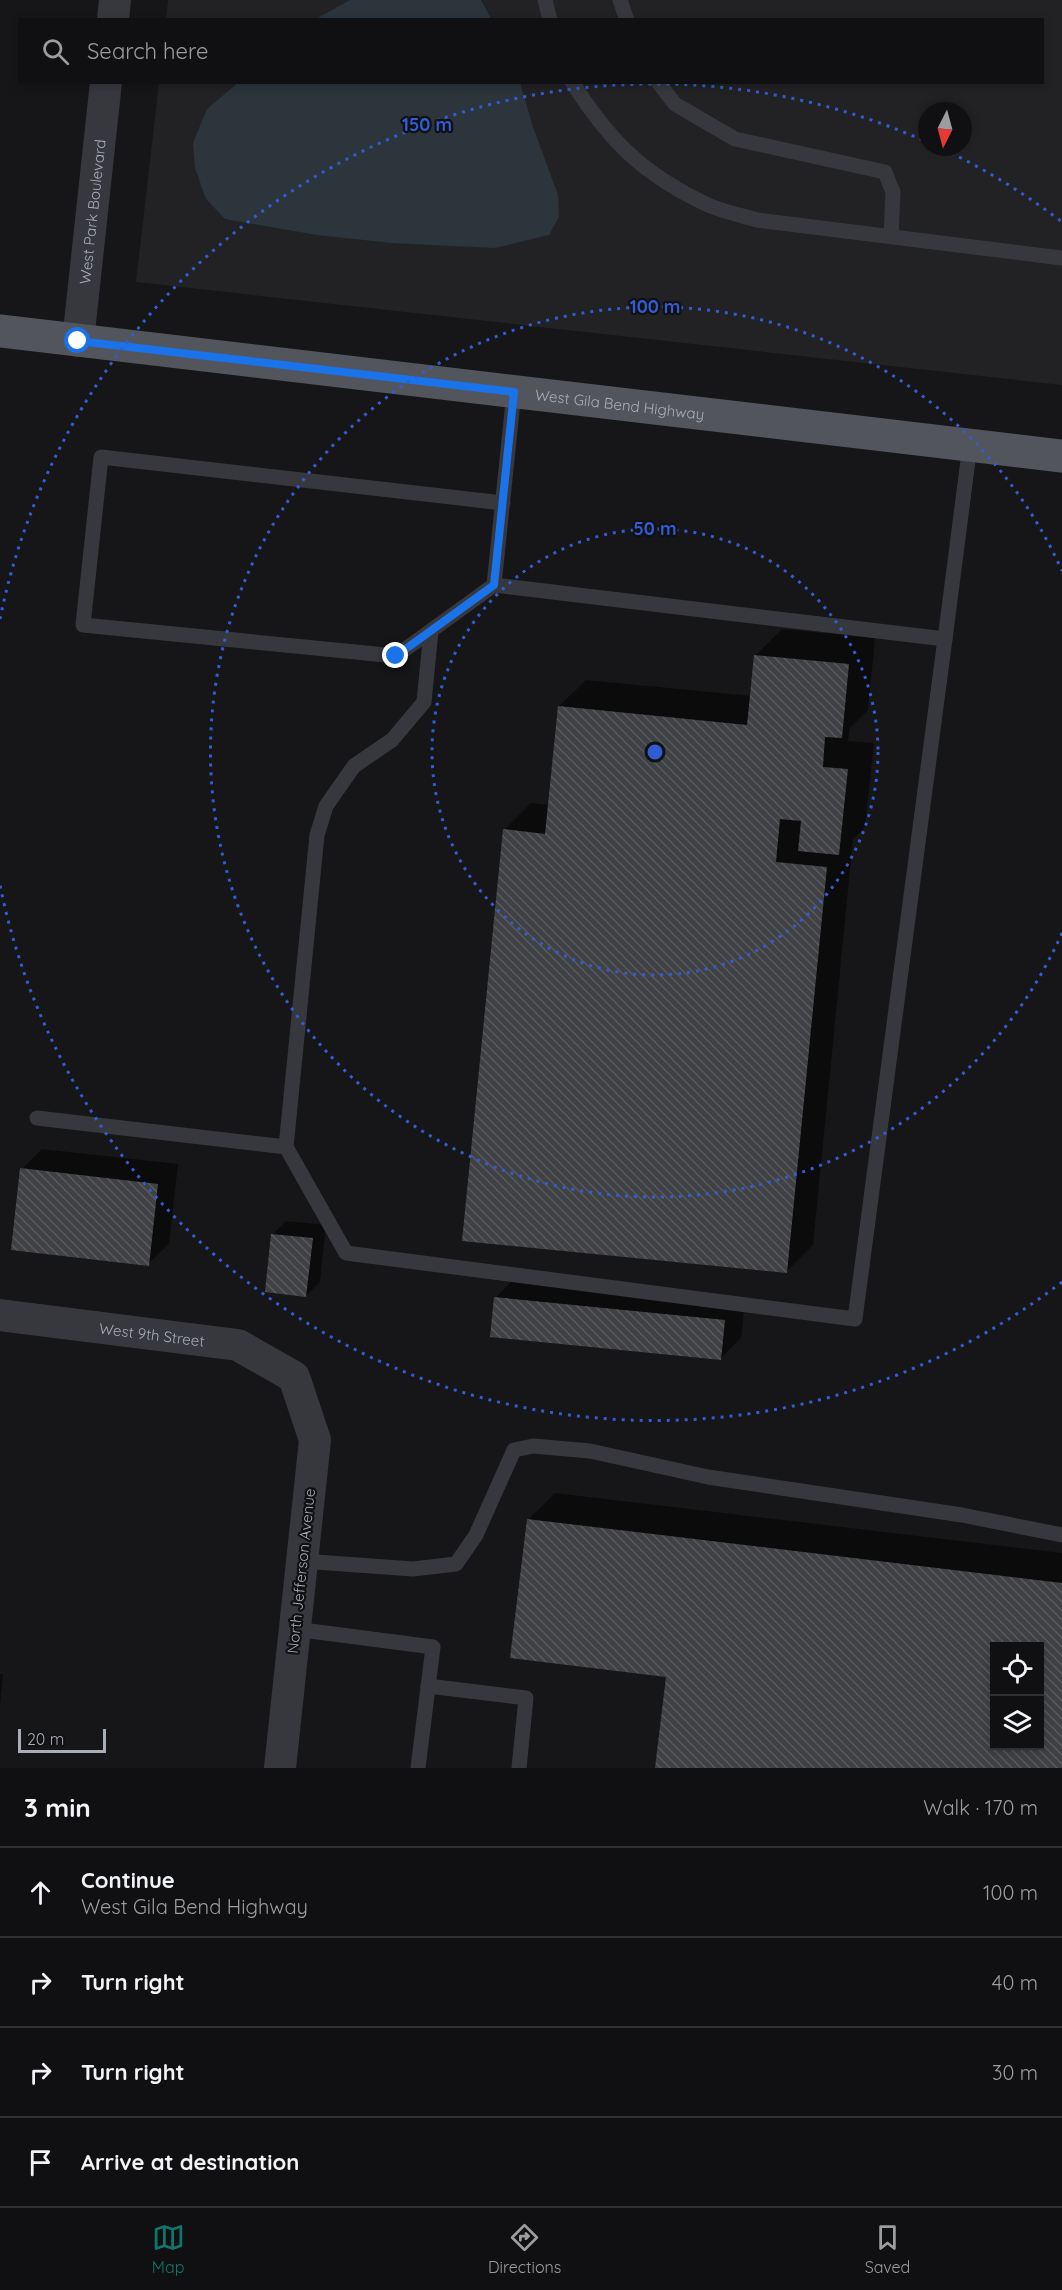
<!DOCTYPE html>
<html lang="en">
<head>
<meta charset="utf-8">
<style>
	body { margin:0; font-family:Quicksand,sans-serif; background:#1e1e20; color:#f1f3f6 }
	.controls { position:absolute; right:18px; bottom:18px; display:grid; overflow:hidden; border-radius:0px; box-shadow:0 3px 9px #0003 }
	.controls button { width:54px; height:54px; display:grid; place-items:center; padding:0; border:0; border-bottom:2px solid #303032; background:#101012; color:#f1f3f6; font:30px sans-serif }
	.compass { position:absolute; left:918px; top:102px; width:54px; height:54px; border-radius:50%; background:#101012; box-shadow:0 3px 9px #0003; rotate:186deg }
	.scale { position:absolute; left:18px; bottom:15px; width:88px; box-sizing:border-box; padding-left:6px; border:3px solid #a8adb8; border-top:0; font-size:16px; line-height:21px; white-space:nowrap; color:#a8adb8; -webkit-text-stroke:4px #111113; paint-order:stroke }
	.stop { position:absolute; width:18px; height:18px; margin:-14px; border:4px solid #1a73e8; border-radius:50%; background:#fff }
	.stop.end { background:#1a73e8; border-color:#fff; box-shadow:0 2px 6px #0008 }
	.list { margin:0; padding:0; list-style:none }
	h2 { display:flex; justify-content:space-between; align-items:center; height:78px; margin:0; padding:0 24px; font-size:26px }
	h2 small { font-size:20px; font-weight:400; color:#9c9d9f }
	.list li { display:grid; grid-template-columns:39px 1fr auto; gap:18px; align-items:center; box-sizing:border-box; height:90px; padding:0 24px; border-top:2px solid #303032 }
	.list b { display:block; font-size:22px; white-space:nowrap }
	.list p { margin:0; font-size:20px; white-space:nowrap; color:#9c9d9f }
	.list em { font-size:20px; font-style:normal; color:#9c9d9f }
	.icon { flex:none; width:33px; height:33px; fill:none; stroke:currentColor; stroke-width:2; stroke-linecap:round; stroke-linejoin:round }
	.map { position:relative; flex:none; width:1062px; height:1768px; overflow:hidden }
	.search { position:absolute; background:#101012; box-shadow:0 3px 9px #0003; left:18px; right:18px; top:18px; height:66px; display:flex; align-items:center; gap:15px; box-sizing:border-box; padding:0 21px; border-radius:0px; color:#9c9d9f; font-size:22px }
	.sheet { height:438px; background:#101012 }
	nav { display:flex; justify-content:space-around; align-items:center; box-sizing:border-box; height:84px; border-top:2px solid #303032; background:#101012; font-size:16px; color:#9c9d9f }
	nav a { display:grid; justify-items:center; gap:3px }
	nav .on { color:#0f766e }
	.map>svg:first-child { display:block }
	.built { fill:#222225; fill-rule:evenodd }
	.water { fill:#2c353c }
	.shadow { fill:#0007; fill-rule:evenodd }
	.building { fill:url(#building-back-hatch); fill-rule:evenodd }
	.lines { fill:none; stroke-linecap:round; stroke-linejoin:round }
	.service { stroke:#37383d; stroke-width:15 }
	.minor { stroke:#37383d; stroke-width:32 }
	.primary { stroke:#53555c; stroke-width:33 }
	.route { stroke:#1a73e8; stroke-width:8 }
	.ring { fill:none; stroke:#325cd3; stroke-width:3; stroke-dasharray:3 6 }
	.labels { text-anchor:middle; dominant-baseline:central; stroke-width:4.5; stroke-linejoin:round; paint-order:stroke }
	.street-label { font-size:15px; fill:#a8adb8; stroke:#111113 }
	.centre { fill:#325cd3; stroke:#111113; stroke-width:3 }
	.ring-label { font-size:18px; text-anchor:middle; font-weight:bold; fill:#325cd3; stroke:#111113; stroke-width:4.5; stroke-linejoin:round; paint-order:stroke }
</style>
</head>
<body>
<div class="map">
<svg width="1062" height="1768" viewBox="0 0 1062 1768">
	<defs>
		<pattern id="building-back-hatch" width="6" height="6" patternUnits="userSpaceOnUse" patternTransform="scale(1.5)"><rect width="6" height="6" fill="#404145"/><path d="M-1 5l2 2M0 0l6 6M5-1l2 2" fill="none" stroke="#595a5e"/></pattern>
	</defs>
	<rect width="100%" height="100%" fill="#161618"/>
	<!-- built -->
	<path class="built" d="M168 0H1062V385L136 282 159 83 1042 82V20L166 19ZM927 111H963V147H927Z"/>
	<!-- water -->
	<g class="water">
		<path d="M350 0H481L491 19H316Z"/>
		<path d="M239 82 520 83 533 127 558 195 559 217 549 235 495 248 392 243 317 235 225 219 206 199 195 168 193 143 207 109Z"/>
	</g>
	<!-- shadow -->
	<g class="shadow">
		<path d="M782 629 875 638 868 710 850 728 848 741 874 743 865 827 853 840 813 1245 786 1272 504 830 531 803 549 805 559 706 586 680 752 696 756 655Z"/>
		<path d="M42 1149 178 1164 169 1244 148 1264 22 1169Z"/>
		<path d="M286 1221 326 1225 320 1282 306 1296 272 1235Z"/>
		<path d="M516 1277 745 1300 741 1338 720 1359 495 1298Z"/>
		<path d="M555 1493 1062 1553V1768H657L668 1675 528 1520ZM994 1646H1040V1746H994Z"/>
		<path d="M0 1674H3L0 1705Z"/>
	</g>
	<!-- building -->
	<g class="building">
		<path d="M754 655 849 664 842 738 825 737 823 767 848 769 839 855 798 851 801 821 780 819 776 862 827 867 787 1273 462 1241 503 829 545 834 558 706 747 725Z"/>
		<path d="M20 1168 158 1184 149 1266 11 1250Z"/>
		<path d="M271 1234 313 1238 306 1297 265 1292Z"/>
		<path d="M494 1297 725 1320 721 1360 490 1337Z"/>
		<path d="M527 1519 1062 1583V1768H655L666 1677 510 1658ZM994 1646H1040V1746H994Z"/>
	</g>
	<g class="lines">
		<!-- service -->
		<g class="service">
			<path d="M545 0 550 20"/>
			<path d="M620 0 627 20"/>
			<path d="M572 82C610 142 644 175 708 205 724 212 741 215 757 220L1062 258"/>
			<path d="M658 82 675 104 735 139 885 172 893 192 891 236"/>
			<path d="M514 392 494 585 945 639 970 445"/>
			<path d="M494 585 396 656 83 625 101 457 503 503"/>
			<path d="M37 1118 286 1147 346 1253 855 1319 945 639"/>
			<path d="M286 1147 317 835 326 806 354 766 392 740 424 702 431 631"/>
			<path d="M302 1561 413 1569 456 1564 476 1535 514 1450 533 1446 590 1451 708 1477 962 1515 1062 1535"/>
			<path d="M295 1629 433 1647 418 1768"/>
			<path d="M428 1686 526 1698 519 1768"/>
		</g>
		<!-- minor -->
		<g class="minor">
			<path d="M113 20 115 0"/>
			<path id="s1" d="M78 341 106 82"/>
			<path id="s2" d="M0 1315 238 1345 294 1377 315 1440 280 1768"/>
		</g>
		<!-- primary -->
		<path class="primary" id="s3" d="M0 331 1062 456"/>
	</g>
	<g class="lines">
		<!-- route -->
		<path class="route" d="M78 341 514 392 494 585 396 656"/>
	</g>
	<!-- distance rings -->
	<g class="ring">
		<circle cx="655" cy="752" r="223"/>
		<path d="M1062 933A445 445 0 1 1 1062 571"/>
		<path d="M1062 1282A668 668 0 0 1 0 885M0 619A668 668 0 0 1 927 142M943 149A668 668 0 0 1 1062 222"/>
	</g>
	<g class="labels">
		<!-- street labels -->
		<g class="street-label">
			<text stroke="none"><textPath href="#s1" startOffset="130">West Park Boulevard</textPath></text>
			<text stroke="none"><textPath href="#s3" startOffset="624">West Gila Bend Highway</textPath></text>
			<text stroke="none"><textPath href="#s2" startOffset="153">West 9th Street</textPath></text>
			<text transform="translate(301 1571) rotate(-84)">North Jefferson Avenue</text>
		</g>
	</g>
	<circle cx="655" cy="752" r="9" class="centre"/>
	<g class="ring-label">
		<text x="427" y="131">150 m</text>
		<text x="655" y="313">100 m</text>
		<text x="655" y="535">50 m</text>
	</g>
</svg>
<div class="controls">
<button><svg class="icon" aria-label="locate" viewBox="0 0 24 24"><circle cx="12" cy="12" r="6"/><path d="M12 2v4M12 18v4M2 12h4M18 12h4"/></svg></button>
<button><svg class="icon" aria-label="layers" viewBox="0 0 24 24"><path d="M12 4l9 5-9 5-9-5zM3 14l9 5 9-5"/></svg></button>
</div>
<svg class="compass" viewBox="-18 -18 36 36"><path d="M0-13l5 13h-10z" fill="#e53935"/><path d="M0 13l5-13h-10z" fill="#9c9d9f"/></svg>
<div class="scale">20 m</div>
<div class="stop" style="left:78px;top:341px"></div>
<div class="stop end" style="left:396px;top:656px"></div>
<div class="search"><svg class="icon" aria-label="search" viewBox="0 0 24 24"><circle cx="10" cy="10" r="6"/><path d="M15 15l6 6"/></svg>Search here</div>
</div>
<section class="sheet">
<h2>3 min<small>Walk · 170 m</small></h2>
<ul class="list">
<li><svg class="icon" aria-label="ahead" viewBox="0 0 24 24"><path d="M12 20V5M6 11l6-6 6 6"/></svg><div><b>Continue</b><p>West Gila Bend Highway</p></div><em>100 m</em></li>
<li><svg class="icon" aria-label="right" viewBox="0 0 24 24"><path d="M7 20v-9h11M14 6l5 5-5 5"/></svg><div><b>Turn right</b></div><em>40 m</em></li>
<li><svg class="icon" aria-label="right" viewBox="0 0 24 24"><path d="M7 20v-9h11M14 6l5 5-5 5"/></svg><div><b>Turn right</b></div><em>30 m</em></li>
<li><svg class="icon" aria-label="arrive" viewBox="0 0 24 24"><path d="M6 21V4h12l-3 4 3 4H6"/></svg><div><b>Arrive at destination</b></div></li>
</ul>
</section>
<nav>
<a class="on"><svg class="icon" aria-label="map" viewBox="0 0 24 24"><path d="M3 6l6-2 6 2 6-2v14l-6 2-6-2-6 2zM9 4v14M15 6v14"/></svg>Map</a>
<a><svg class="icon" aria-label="directions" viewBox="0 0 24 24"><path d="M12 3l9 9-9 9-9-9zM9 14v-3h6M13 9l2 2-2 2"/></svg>Directions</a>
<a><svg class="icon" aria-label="saved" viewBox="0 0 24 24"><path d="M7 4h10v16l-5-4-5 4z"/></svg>Saved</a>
</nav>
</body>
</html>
